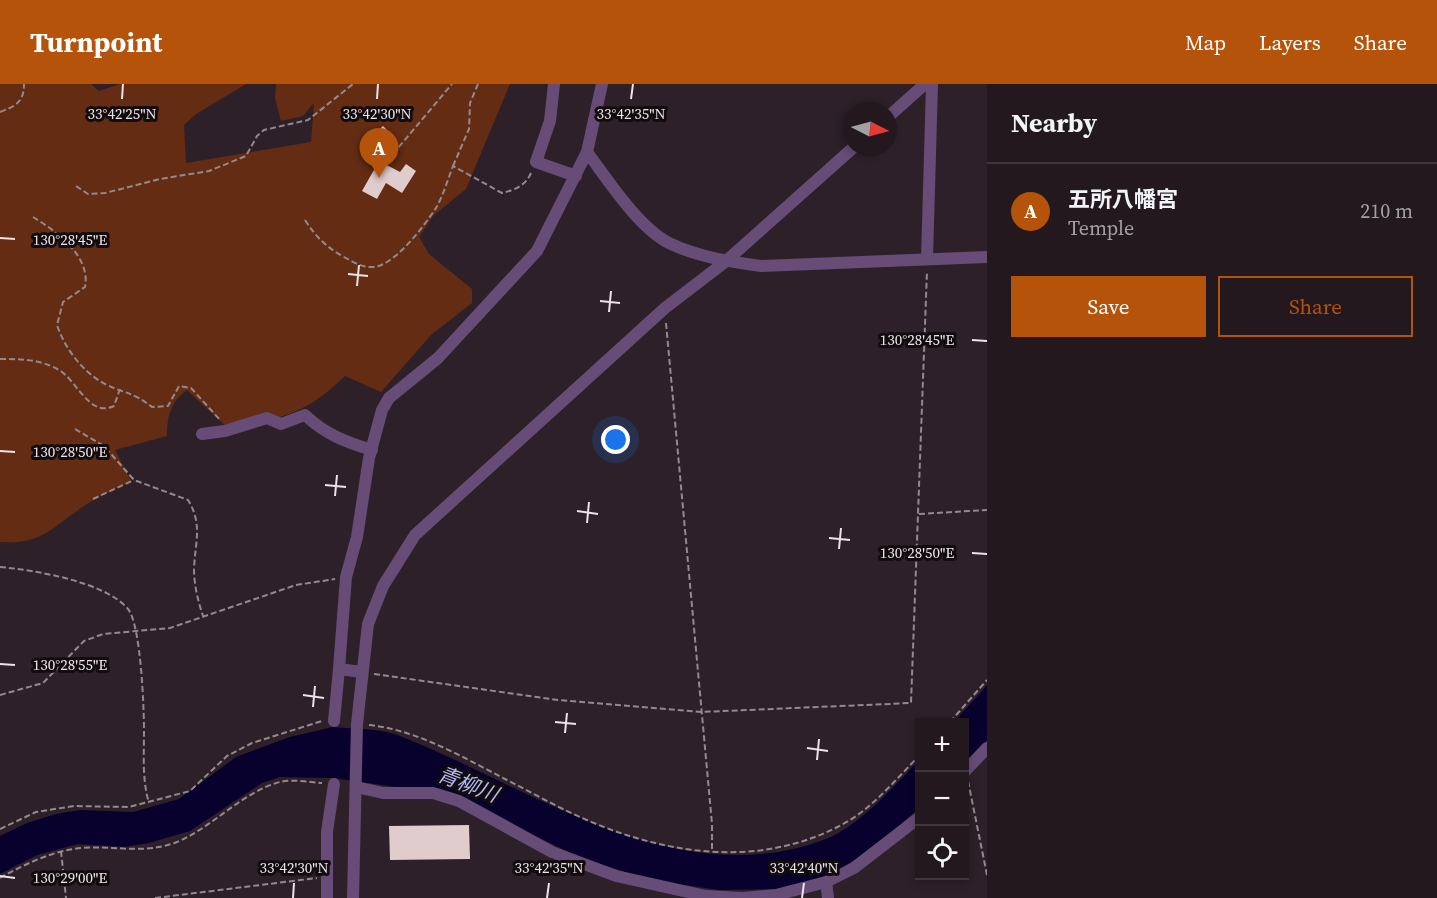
<!DOCTYPE html>
<html lang="en">
<head>
<meta charset="utf-8">
<style>
	body { margin:0; font-family:"Source Serif 4","Noto Sans JP",serif; background:#2e252b; color:#f1f3f6 }
	.controls { position:absolute; right:18px; bottom:18px; display:grid; overflow:hidden; border-radius:0px; box-shadow:0 3px 9px #0003 }
	.controls button { width:54px; height:54px; display:grid; place-items:center; padding:0; border:0; border-bottom:2px solid #3f373c; background:#22181e; color:#f1f3f6; font:30px sans-serif }
	.compass { position:absolute; left:843px; top:18px; width:54px; height:54px; border-radius:50%; background:#22181e; box-shadow:0 3px 9px #0003; rotate:96deg }
	.you { position:absolute; left:616px; top:356px; width:21px; height:21px; margin:-15px; border:4px solid #fff; border-radius:50%; background:#1a73e8; box-shadow:0 0 0 9px #1a73e833 }
	.badge { display:grid; place-items:center; width:39px; height:39px; border-radius:50%; background:#b45309; color:#fff; font-size:20px; font-weight:700 }
	.pin { position:absolute; translate:-50% -50px; filter:drop-shadow(0 2px 3px #0008) }
	.pin::after { content:''; position:absolute; top:32px; width:21px; height:18px; background:inherit; clip-path:polygon(0 0,100% 0,50% 100%) }
	.list { margin:0; padding:0; list-style:none }
	h2 { display:flex; justify-content:space-between; align-items:center; height:78px; margin:0; padding:0 24px; font-size:26px }
	h2 small { font-size:20px; font-weight:400; color:#a2a0a4 }
	.list li { display:grid; grid-template-columns:39px 1fr auto; gap:18px; align-items:center; box-sizing:border-box; height:96px; padding:0 24px; border-top:2px solid #3f373c }
	.list b { display:block; font-size:22px; white-space:nowrap }
	.list p { margin:0; font-size:20px; white-space:nowrap; color:#a2a0a4 }
	.list em { font-size:20px; font-style:normal; color:#a2a0a4 }
	.actions { display:flex; gap:12px; padding:18px 24px }
	.actions a { flex:1; padding:14px 0; border:2px solid #b45309; border-radius:0px; text-align:center; font-size:21px; color:#b45309 }
	.actions .main { background:#b45309; color:#fff }
	.icon { flex:none; width:33px; height:33px; fill:none; stroke:currentColor; stroke-width:2; stroke-linecap:round; stroke-linejoin:round }
	.map { position:relative; flex:none; width:987px; height:814px; overflow:hidden }
	header { display:flex; align-items:center; gap:36px; box-sizing:border-box; height:84px; padding:0 30px; background:#b45309; color:#fff }
	header strong { font-size:28px }
	nav { display:flex; gap:33px; margin-inline-start:auto; font-size:21px }
	main { display:flex }
	aside { flex:1; background:#22181e }
	.map>svg:first-child { display:block }
	.green { fill:#632c13 }
	.water { fill:#09012d }
	.building { fill:#e0cbcd }
	.lines { fill:none; stroke-linecap:round; stroke-linejoin:round }
	.path { stroke:#94898f; stroke-width:2; stroke-dasharray:6 3; stroke-linecap:butt }
	.minor { stroke:#664c77; stroke-width:12 }
	.ticks { fill:none; stroke:#ece3e8; stroke-width:2 }
	.labels { text-anchor:middle; dominant-baseline:central; stroke-width:6; stroke-linejoin:round; paint-order:stroke }
	.water-label { font-size:21px; font-style:italic; fill:#b5baf5; stroke:#120c0f }
	.ticks-label { font-size:15px; text-anchor:middle; fill:#ece3e8; stroke:#120c0f; stroke-width:6; stroke-linejoin:round; paint-order:stroke }
</style>
</head>
<body>
<header>
<strong>Turnpoint</strong>
<nav><a>Map</a><a>Layers</a><a>Share</a></nav>
</header>
<main>
<div class="map">
<svg width="987" height="814" viewBox="0 0 987 814">
	<rect width="100%" height="100%" fill="#2d2028"/>
	<!-- green -->
	<path class="green" d="M0 0H91L99 7 120 0H246L196 30 184 41 186 79 311 58 314 19 303 32 281 37 275 14 276 0H510L466 105 433 132 419 153 429 170 472 205V219L431 251 381 308 345 292C304 331 283 334 228 344L187 306C171 318 167 331 167 352L115 366 131 397C116 405 99 412 84 422 52 443 43 461 0 458Z"/>
	<!-- water -->
	<g class="water">
		<path d="M987 601V656L965 680 964 638H954Z"/>
		<path d="M333 643C354 645 381 644 400 652 534 705 681 814 831 753 865 736 893 703 919 676V724L874 764 830 791 781 805 719 806 650 796 579 773 436 704 396 703 333 694 280 693 262 699 190 747 149 759 124 763 78 760 37 771 0 790V752L27 739 56 730 80 726 133 728 179 715 236 673 290 653Z"/>
	</g>
	<!-- building -->
	<g class="building">
		<path d="M383 42 394 53 378 72 364 59Z"/>
		<path d="M379 77 400 88 406 80 416 87 402 109 386 99 377 115 362 107Z"/>
		<path d="M469 741 470 775 390 776 389 742Z"/>
	</g>
	<g class="lines">
		<!-- path -->
		<g class="path">
			<path d="M0 28C16 22 24 18 24 0"/>
			<path d="M387 77 452 0"/>
			<path d="M453 82 469 45 470 19 478 0"/>
			<path d="M76 102 88 110 105 109 160 95 209 87 246 72 257 52 264 46 308 36 353 0"/>
			<path d="M33 133C56 147 91 172 85 203L63 218 57 241C65 265 84 290 107 301 126 310 133 308 152 323L168 322 179 302 191 304 221 337"/>
			<path d="M305 136C316 153 326 163 344 173 353 178 363 184 374 183 395 181 424 142 436 124 443 112 448 95 453 82L502 109C515 106 526 101 531 89"/>
			<path d="M666 239 712 740V767"/>
			<path d="M0 275C21 275 40 275 59 286 77 296 89 334 114 322L120 305"/>
			<path d="M75 345 104 362 134 396 188 416C203 440 195 459 194 485 194 501 198 517 203 532"/>
			<path d="M93 415 134 396"/>
			<path d="M919 430 987 426"/>
			<path d="M0 483C34 486 106 498 128 525 141 541 144 624 144 647 144 671 142 696 149 719"/>
			<path d="M374 590 558 616 701 628 911 619 927 187"/>
			<path d="M0 611 43 599 84 557 103 550 170 544 296 501 335 495"/>
			<path d="M950 638 987 596"/>
			<path d="M369 641C418 646 464 674 507 696 531 708 555 722 580 733 666 772 766 786 850 736 876 720 898 693 920 671"/>
			<path d="M968 697 987 791"/>
			<path d="M0 745 36 728 74 722 129 723 190 707 227 672 252 659 322 637"/>
			<path d="M61 767 66 814"/>
			<path d="M0 794C25 780 52 767 81 764 114 761 144 771 177 758 213 743 242 708 280 698 292 695 309 698 322 699"/>
			<path d="M155 814 317 794"/>
		</g>
		<!-- minor -->
		<g class="minor">
			<path d="M554 0 550 37 536 78 576 92"/>
			<path d="M888 33 925 0"/>
			<path d="M587 68C608 96 640 146 671 160 699 173 731 178 761 182L987 173"/>
			<path d="M927 175 932 0"/>
			<path d="M202 350 225 347 267 334 281 340 305 331C325 350 345 358 372 366"/>
			<path d="M362 588 339 585 346 493 357 453 369 374 382 326 389 314 438 274 537 167 587 68 602 0"/>
			<path d="M334 637 339 585"/>
			<path d="M964 688 987 664"/>
			<path d="M356 703 383 709H433L459 717 552 768 616 792 706 812 742 814 776 811 826 798 854 784 920 733"/>
			<path d="M826 798 828 814"/>
			<path d="M327 814V748L334 700"/>
			<path d="M353 814 357 640 368 540 383 502 415 451 665 224 725 178 854 63"/>
		</g>
	</g>
	<!-- ticks -->
	<path class="ticks" d="M122 15 123 0M377 15 378 0M631 15 633 0M0 154 15 155M348 190 368 192M357 202 359 181M600 217 620 219M609 228 611 207M972 256 987 257M0 367 15 368M325 401 346 403M335 412 337 391M577 427 598 430M587 439 589 418M829 454 850 456M839 465 841 444M972 469 987 470M0 580 15 581M303 611 324 614M313 623 315 602M555 638 576 640M565 649 567 629M807 664 828 667M817 676 819 655M0 792 15 794M293 814 294 799M547 814 549 799M802 814 804 799"/>
	<g class="labels">
		<!-- water labels -->
		<g class="water-label">
			<text transform="translate(468 700) rotate(21)">青柳川</text>
		</g>
	</g>
	<g class="ticks-label">
		<text x="122" y="35">33°42'25"N</text>
		<text x="377" y="35">33°42'30"N</text>
		<text x="631" y="35">33°42'35"N</text>
		<text x="70" y="161">130°28'45"E</text>
		<text x="917" y="261">130°28'45"E</text>
		<text x="70" y="373">130°28'50"E</text>
		<text x="917" y="474">130°28'50"E</text>
		<text x="70" y="586">130°28'55"E</text>
		<text x="294" y="789">33°42'30"N</text>
		<text x="549" y="789">33°42'35"N</text>
		<text x="804" y="789">33°42'40"N</text>
		<text x="70" y="799">130°29'00"E</text>
	</g>
</svg>
<div class="controls">
<button>+</button>
<button>−</button>
<button><svg class="icon" aria-label="locate" viewBox="0 0 24 24"><circle cx="12" cy="12" r="6"/><path d="M12 2v4M12 18v4M2 12h4M18 12h4"/></svg></button>
</div>
<svg class="compass" viewBox="-18 -18 36 36"><path d="M0-13l5 13h-10z" fill="#e53935"/><path d="M0 13l5-13h-10z" fill="#a2a0a4"/></svg>
<div class="you"></div>
<div class="pin badge" style="left:379px;top:94px">A</div>
</div>
<aside>
<h2>Nearby<small></small></h2>
<ul class="list">
<li><span class="badge">A</span><div><b>五所八幡宮</b><p>Temple</p></div><em>210 m</em></li>
</ul>
<div class="actions"><a class="main">Save</a><a>Share</a></div>
</aside>
</main>
</body>
</html>
